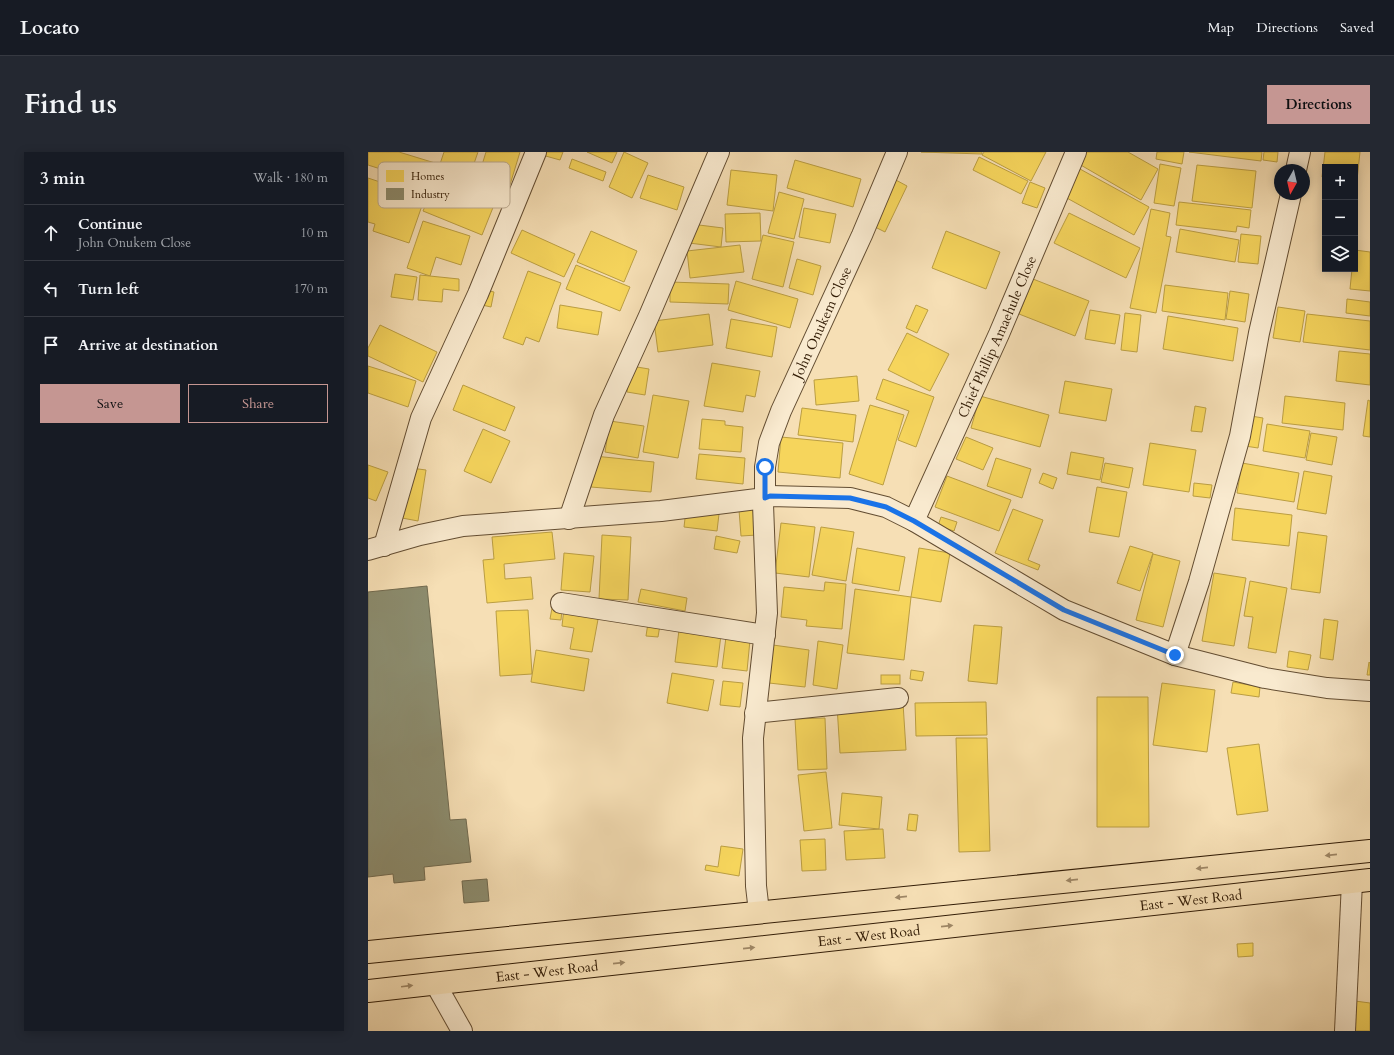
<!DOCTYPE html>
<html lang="en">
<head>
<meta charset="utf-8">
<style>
	body { margin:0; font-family:Cardo,serif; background:#242831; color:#f1f3f6 }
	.controls { position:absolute; right:12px; top:12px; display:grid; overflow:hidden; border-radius:0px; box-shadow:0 2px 10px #0003 }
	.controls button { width:36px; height:36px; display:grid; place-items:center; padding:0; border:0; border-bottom:1px solid #363941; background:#171b24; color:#f1f3f6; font:20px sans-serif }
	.compass { position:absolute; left:906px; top:12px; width:36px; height:36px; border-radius:50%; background:#171b24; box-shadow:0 2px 10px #0003; rotate:188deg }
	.stop { position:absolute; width:12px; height:12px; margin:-9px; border:3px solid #1a73e8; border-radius:50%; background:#fff }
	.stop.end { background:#1a73e8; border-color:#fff; box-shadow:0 1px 4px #0008 }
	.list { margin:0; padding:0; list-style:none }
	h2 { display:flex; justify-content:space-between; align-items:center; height:52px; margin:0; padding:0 16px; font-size:17px }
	h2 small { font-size:13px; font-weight:400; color:#9ea1a6 }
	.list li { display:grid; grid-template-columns:26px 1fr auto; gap:12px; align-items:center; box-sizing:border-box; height:56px; padding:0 16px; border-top:1px solid #363941 }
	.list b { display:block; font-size:15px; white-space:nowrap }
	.list p { margin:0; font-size:13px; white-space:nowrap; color:#9ea1a6 }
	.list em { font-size:13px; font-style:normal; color:#9ea1a6 }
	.actions { display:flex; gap:8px; padding:12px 16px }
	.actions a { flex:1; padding:9px 0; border:1px solid #c59692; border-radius:0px; text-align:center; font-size:14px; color:#c59692 }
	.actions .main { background:#c59692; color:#111 }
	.icon { flex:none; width:22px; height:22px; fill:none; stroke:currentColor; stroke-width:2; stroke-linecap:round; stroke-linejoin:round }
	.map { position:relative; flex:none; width:1002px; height:879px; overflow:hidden; border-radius:0px }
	header { display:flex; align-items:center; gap:24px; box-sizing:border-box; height:56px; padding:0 20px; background:#171b24; border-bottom:1px solid #363941 }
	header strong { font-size:19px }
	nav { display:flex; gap:22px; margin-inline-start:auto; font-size:14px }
	.intro { display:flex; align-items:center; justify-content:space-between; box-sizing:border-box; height:96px; padding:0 24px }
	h1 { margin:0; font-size:28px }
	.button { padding:10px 18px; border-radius:0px; background:#c59692; color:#111; font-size:14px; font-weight:700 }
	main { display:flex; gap:24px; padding:0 24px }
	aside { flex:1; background:#171b24; border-radius:0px; box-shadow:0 2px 10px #0003 }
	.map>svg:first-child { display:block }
	.homes { fill:#f6d55c; stroke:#bb9e42 }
	.industry { fill:#8c8c6e; stroke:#716a4f }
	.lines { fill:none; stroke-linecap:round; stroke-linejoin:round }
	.minor-casing { stroke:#634d32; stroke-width:22 }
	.major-casing { stroke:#321c06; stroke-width:24 }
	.minor { stroke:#f9eacf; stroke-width:20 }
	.major { stroke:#f6dfb5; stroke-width:22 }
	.oneway { fill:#9e8766 }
	.route { stroke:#1a73e8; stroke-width:5 }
	.labels { text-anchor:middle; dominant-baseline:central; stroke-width:4; stroke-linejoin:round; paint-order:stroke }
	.street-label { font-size:14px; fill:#321c06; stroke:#f9eacf }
	.key { fill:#f9eacf; stroke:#bdac93; stroke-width:1 }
	.key-label { font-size:11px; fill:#321c06 }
</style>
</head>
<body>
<header>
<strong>Locato</strong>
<nav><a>Map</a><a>Directions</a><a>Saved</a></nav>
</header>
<div class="intro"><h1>Find us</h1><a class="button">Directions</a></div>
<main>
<aside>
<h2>3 min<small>Walk · 180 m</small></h2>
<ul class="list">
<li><svg class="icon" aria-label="ahead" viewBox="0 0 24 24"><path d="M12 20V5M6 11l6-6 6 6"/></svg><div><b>Continue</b><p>John Onukem Close</p></div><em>10 m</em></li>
<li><svg class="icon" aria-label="left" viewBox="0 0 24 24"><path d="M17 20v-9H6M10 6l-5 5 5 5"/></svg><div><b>Turn left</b></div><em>170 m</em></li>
<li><svg class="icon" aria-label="arrive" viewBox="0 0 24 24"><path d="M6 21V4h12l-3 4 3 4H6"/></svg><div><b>Arrive at destination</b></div></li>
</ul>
<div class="actions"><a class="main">Save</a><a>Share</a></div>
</aside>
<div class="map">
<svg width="1002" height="879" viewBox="0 0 1002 879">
	<rect width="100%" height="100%" fill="#f6dfb5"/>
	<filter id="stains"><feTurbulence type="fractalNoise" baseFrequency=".005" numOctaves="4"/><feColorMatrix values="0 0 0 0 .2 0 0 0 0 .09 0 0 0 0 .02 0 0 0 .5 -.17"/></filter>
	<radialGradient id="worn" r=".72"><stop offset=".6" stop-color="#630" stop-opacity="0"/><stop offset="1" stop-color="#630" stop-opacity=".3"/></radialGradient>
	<!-- homes -->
	<g class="homes">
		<path d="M0 0H31L67 11 60 32 0 13Z"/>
		<path d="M76 0H110L102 23 72 12Z"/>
		<path d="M118 0H152L141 36 110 26Z"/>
		<path d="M175 0H195L192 8 174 3Z"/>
		<path d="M219 0H249L244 11Z"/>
		<path d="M256 0 280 11 264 46 241 35Z"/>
		<path d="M553 0H614V2Z"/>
		<path d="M616 0H678L663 29 614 3Z"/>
		<path d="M718 0H760L790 17 773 48 711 12Z"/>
		<path d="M789 0H816L814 12 788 7Z"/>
		<path d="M821 0H894L893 9Z"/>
		<path d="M896 0H910L909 10 895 8Z"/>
		<path d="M957 0H992L989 28H987V15H957V25H954Z"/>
		<path d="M611 5 660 29 653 42 605 18Z"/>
		<path d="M204 7 238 20 235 29 201 16Z"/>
		<path d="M427 8 493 27 485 55 419 36Z"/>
		<path d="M792 12 813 16 806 54 786 51Z"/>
		<path d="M829 13 888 19 884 56 824 49Z"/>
		<path d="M712 17 781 55 766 83 697 45Z"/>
		<path d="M363 18 409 23 405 59 359 53Z"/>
		<path d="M280 23 316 35 309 58 272 46Z"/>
		<path d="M0 26 57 45 41 91 5 79 7 72 0 70Z"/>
		<path d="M526 27 539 34 517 80 503 73Z"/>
		<path d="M68 29 126 53 114 83 55 59Z"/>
		<path d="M662 30 677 36 669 56 654 51Z"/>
		<path d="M411 40 436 47 426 87 400 81Z"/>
		<path d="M811 50 883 58 881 76 869 74 868 80 808 73Z"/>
		<path d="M436 56 468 62 462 91 431 85Z"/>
		<path d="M783 57 802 61 798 84 803 85 788 161 762 156Z"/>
		<path d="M392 61 393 89 358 90 357 62Z"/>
		<path d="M701 61 772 96 758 126 686 91Z"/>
		<path d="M55 69 102 84 93 113 68 105 62 124 39 116Z"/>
		<path d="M323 72 355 76 353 95 321 91Z"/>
		<path d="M812 77 871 88 867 110 808 100Z"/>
		<path d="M154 78 207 102 196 125 143 101Z"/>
		<path d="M223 79 269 99 256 130 209 110Z"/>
		<path d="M578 79 632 100 618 137 564 116Z"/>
		<path d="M873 82 893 84 890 112 870 110Z"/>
		<path d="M395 83 426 90 415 135 384 127Z"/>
		<path d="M372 93 376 120 322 126 319 99Z"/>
		<path d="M987 98 1002 100V139L982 137 984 117H987Z"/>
		<path d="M429 107 453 114 445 143 421 136Z"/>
		<path d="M208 113 262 135 252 159 198 137Z"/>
		<path d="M160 119 193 131 171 190 158 185 155 193 135 186Z"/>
		<path d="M27 122 49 125 45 148 23 145Z"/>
		<path d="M52 123 91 127V139L75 137 74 150 50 148Z"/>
		<path d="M665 127 721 149 707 184 651 162Z"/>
		<path d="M368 129 430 147 422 176 360 158Z"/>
		<path d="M302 130 361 132 360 152 302 150Z"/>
		<path d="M797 133 860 141 857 168 794 159Z"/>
		<path d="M117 138 126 140 123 155 114 153Z"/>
		<path d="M862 139 881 142 877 170 858 167Z"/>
		<path d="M979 147 1002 150V164L978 161Z"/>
		<path d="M192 153 234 160 230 183 189 176Z"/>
		<path d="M548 153 560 158 549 181 538 176Z"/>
		<path d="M910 155 937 159 932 190 905 186Z"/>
		<path d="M722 158 752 163 747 192 717 187Z"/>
		<path d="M757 161 773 163 769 200 753 198Z"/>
		<path d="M341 162 345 193 290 200 286 169Z"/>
		<path d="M939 162 1002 169V198L935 190Z"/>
		<path d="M800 164 870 176 865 209 795 197Z"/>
		<path d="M363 167 409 175 404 205 358 196Z"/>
		<path d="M12 173 69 200 55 230 0 204V196Z"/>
		<path d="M539 181 581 202 562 239 520 218Z"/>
		<path d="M971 199 1002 202V233L968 229Z"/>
		<path d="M344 211 392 219 387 245 378 243 375 260 336 254Z"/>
		<path d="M0 214 48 229 40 255 0 241Z"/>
		<path d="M263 214 281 217 277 243 259 240Z"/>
		<path d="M489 224 491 249 448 253 446 228Z"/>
		<path d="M515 227 566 245 548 295 530 288 541 259 508 247Z"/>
		<path d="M697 229 744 237 738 269 691 261Z"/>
		<path d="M95 233 147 255 137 279 85 258Z"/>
		<path d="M285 243 321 249 310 306 275 300Z"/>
		<path d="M612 244 681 263 672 295 603 276Z"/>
		<path d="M917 244 977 251 975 278 914 271Z"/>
		<path d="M1000 248 1002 249V285L995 284Z"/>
		<path d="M502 253 536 263 515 333 481 322Z"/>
		<path d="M827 254 838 256 834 280 823 279Z"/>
		<path d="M434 256 488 263 485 290 430 283Z"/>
		<path d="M883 264 895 266 890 296 877 294Z"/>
		<path d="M334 267 357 269V273L375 275 373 300 331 297Z"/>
		<path d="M242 269 276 274 270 306 237 300Z"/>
		<path d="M899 272 942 279 937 306 895 299Z"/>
		<path d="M115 277 142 289 123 331 96 319Z"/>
		<path d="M943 281 969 285 964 313 938 308Z"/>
		<path d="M413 285 475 291 472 326 410 320Z"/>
		<path d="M598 285 625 296 615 318 588 307Z"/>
		<path d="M782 291 828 298 821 340 775 333Z"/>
		<path d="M703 300 736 306 732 328 699 322Z"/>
		<path d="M331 302 377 306 375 332 328 327Z"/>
		<path d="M226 304 286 310 283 340 223 335Z"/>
		<path d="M628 306 663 317 654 346 619 334Z"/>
		<path d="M737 311 765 316 761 336 733 330Z"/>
		<path d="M874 311 931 321 926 350 869 341Z"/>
		<path d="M0 313 20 320 8 349 0 346Z"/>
		<path d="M43 316 58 318 50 369 34 366Z"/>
		<path d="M936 319 964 324 958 362 929 357Z"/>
		<path d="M675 321 689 326 685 337 671 331Z"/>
		<path d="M579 324 643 348 631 379 567 355Z"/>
		<path d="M826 331 844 333 842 346 825 344Z"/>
		<path d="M729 335 759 340 751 385 721 380Z"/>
		<path d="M867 356 924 363 921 394 864 388Z"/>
		<path d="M387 357 389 383 373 384 371 358Z"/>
		<path d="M645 357 675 368 660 408 672 413 670 418 627 401Z"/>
		<path d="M318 358 351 362 349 379 316 375Z"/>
		<path d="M573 365 589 370 586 379 570 374Z"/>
		<path d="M413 371 447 375 441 425 407 421Z"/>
		<path d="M453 375 486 380 478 429 444 423Z"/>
		<path d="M184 380 187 407 136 412 137 427 163 425 165 447 119 451 115 408 126 407 124 385Z"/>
		<path d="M930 380 959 384 952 441 923 437Z"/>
		<path d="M234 383 263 385 260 448 231 447Z"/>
		<path d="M348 384 372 389 369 401 346 397Z"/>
		<path d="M762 394 785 401 772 439 749 431Z"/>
		<path d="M489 396 537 405 531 439 484 431Z"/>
		<path d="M551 396 582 401 573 450 543 445Z"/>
		<path d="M196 401 226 404 222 440 193 438Z"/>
		<path d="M785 402 812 409 795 475 768 468Z"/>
		<path d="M846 421 878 426 866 494 834 489Z"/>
		<path d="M882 429 919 436 908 501 880 496 885 465 876 464Z"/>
		<path d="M457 430 478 432 474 477 438 474 439 468 413 465 416 435 456 439Z"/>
		<path d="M273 437 319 446 317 459 270 450Z"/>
		<path d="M487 437 543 445 536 508 479 501Z"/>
		<path d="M184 456 194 457 193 468 182 467Z"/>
		<path d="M196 456 231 462 224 500 202 497 206 476 194 474Z"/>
		<path d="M160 458 164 522 132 524 128 459Z"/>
		<path d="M956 467 970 469 965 508 952 506Z"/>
		<path d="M280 471 292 473 290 485 278 484Z"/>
		<path d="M606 473 634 475 629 532 600 529Z"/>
		<path d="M311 478 353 483 349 515 307 510Z"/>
		<path d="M358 485 382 488 379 519 354 516Z"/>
		<path d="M450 489 475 493 469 537 445 533Z"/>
		<path d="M405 493 441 498 437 535 401 531Z"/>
		<path d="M168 498 221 507 216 539 163 530Z"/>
		<path d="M921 499 943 503 940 518 919 515Z"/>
		<path d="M1001 510 1002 511V523H999Z"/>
		<path d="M543 518 556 520 554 529 542 527Z"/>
		<path d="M304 521 346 528 340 559 299 551Z"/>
		<rect x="513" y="523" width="19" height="9"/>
		<path d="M355 529 375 531 372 555 352 553Z"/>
		<path d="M865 530 892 535 891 545 863 541Z"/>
		<path d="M794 531 847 538 839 600 785 593Z"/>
		<path d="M729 545H780L781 675H729Z"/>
		<path d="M618 550 619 583 548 584 547 551Z"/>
		<path d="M535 551 538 598 472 601 469 554Z"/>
		<path d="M457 566 459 617 430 618 427 567Z"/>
		<path d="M588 586H619L622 699 591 700Z"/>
		<path d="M891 592 900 659 869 663 859 596Z"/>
		<path d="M458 620 464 676 436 679 430 623Z"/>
		<path d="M474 641 514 645 511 677 471 673Z"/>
		<path d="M541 662 550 663 548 679 539 678Z"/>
		<path d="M515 677 517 706 478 708 476 679Z"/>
		<path d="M457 687 458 718 434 719 432 688Z"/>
		<path d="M353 694 375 697 371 724 337 718 338 713 350 715Z"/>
		<path d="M885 791V804L870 805 869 792Z"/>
		<path d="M987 849 1002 851V879H984Z"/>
	</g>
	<!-- industry -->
	<g class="industry">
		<path d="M59 434 82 668 98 667 103 710 56 715 57 728 26 731 25 722 0 725V440Z"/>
		<path d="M119 727 121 749 96 751 94 729Z"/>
	</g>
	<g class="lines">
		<defs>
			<g id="minor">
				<path d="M928 18 932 0"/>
				<path d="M201 367 236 263 281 164 351 0"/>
				<path id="s1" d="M546 369 631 182 708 0"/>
				<path d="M16 394 53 266 110 142 168 0"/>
				<path id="s2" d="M0 398 52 383 95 374 293 359 397 346V315L401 291 413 259 494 83 529 0"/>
				<path d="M193 451 397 483"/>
				<path d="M807 503 831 430 872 284 891 181 923 42"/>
				<path d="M387 561 530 546"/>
				<path d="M391 760 388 734 385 586 399 461 395 352 397 346 402 344 482 346 518 355 546 369 696 458 807 503 897 526 959 536 1002 539"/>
				<path d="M67 831 94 879"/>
				<path d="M977 879 984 730"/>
			</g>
			<g id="major">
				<path d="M0 800 1002 699"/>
				<path id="s3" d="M0 839 1002 728"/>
			</g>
		</defs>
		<!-- minor casing -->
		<use href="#minor" class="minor-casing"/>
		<!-- major casing -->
		<use href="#major" class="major-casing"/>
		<!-- minor -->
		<use href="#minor" class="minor"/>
		<!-- major -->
		<use href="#major" class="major"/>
	</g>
	<!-- one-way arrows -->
	<defs><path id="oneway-solid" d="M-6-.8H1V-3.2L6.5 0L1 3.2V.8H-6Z"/></defs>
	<g class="oneway">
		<use href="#oneway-solid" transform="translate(963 703) rotate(174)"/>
		<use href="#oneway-solid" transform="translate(834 716) rotate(174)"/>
		<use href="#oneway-solid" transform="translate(704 728) rotate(174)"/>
		<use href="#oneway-solid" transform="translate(533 745) rotate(174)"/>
		<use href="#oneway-solid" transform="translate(579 774) rotate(-6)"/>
		<use href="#oneway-solid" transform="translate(381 796) rotate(-6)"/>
		<use href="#oneway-solid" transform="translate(251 811) rotate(-6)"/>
		<use href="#oneway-solid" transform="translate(39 834) rotate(-7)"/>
	</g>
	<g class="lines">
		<!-- route -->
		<path class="route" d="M397 315V346L402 344 482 346 518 355 546 369 696 458 807 503"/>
	</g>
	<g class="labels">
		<!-- street labels -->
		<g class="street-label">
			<text stroke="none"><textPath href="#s2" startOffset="588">John Onukem Close</textPath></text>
			<text stroke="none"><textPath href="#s1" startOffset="202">Chief Phillip Amaehule Close</textPath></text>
			<text stroke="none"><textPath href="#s3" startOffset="828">East - West Road</textPath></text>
			<text stroke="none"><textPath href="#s3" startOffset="504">East - West Road</textPath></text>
			<text stroke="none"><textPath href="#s3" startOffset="180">East - West Road</textPath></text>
		</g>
	</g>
	<!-- legend -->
	<rect x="10" y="10" width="132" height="46" rx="6" class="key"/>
	<rect x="18" y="18" width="18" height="12" fill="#f6d55c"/>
	<rect x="18" y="36" width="18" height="12" fill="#8c8c6e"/>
	<g class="key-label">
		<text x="43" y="28">Homes</text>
		<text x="43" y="46">Industry</text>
	</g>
	<rect width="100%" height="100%" filter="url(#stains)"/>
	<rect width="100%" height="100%" fill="url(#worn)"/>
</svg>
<div class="controls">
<button>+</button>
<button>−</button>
<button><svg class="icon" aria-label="layers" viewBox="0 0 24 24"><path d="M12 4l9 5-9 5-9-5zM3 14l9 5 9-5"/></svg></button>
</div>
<svg class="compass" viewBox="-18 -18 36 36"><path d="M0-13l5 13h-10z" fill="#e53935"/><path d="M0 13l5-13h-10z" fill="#9ea1a6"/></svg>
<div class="stop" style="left:397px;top:315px"></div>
<div class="stop end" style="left:807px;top:503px"></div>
</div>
</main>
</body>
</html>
